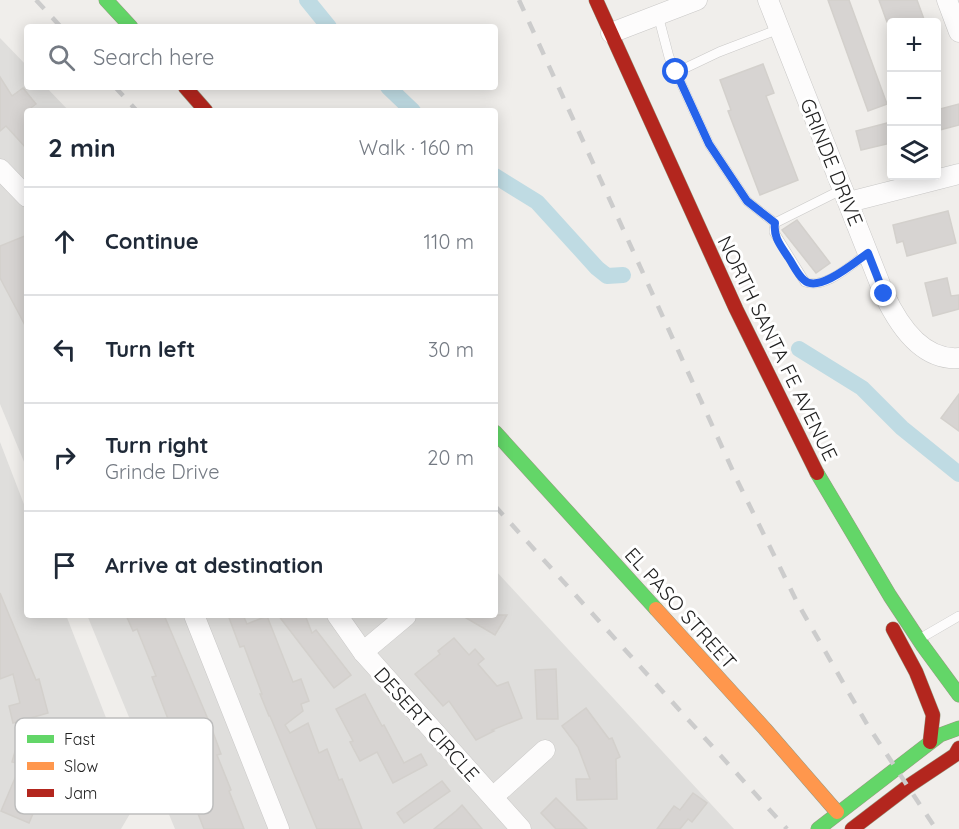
<!DOCTYPE html>
<html lang="en">
<head>
<meta charset="utf-8">
<style>
	body { margin:0; font-family:Quicksand,sans-serif; background:#f2f2f3; color:#1f2937 }
	.controls { position:absolute; right:18px; top:18px; display:grid; overflow:hidden; border-radius:6px; box-shadow:0 3px 15px #0003 }
	.controls button { width:54px; height:54px; display:grid; place-items:center; padding:0; border:0; border-bottom:2px solid #e0e1e3; background:#fff; color:#1f2937; font:30px sans-serif }
	.stop { position:absolute; width:18px; height:18px; margin:-14px; border:4px solid #2563eb; border-radius:50%; background:#fff }
	.stop.end { background:#2563eb; border-color:#fff; box-shadow:0 2px 6px #0008 }
	.list { margin:0; padding:0; list-style:none }
	h2 { display:flex; justify-content:space-between; align-items:center; height:78px; margin:0; padding:0 24px; font-size:26px }
	h2 small { font-size:20px; font-weight:400; color:#747a83 }
	.list li { display:grid; grid-template-columns:39px 1fr auto; gap:18px; align-items:center; box-sizing:border-box; height:108px; padding:0 24px; border-top:2px solid #e0e1e3 }
	.list b { display:block; font-size:22px; white-space:nowrap }
	.list p { margin:0; font-size:20px; white-space:nowrap; color:#747a83 }
	.list em { font-size:20px; font-style:normal; color:#747a83 }
	.icon { flex:none; width:33px; height:33px; fill:none; stroke:currentColor; stroke-width:2; stroke-linecap:round; stroke-linejoin:round }
	.map { position:relative; flex:none; width:959px; height:829px; overflow:hidden }
	.search { position:absolute; background:#fff; box-shadow:0 3px 15px #0003; left:24px; top:24px; width:474px; height:66px; display:flex; align-items:center; gap:15px; box-sizing:border-box; padding:0 21px; border-radius:6px; color:#747a83; font-size:22px }
	.panel { position:absolute; background:#fff; box-shadow:0 3px 15px #0003; left:24px; top:108px; width:474px; height:510px; border-radius:6px }
	.map>svg:first-child { display:block }
	.residential { fill:#dfdedc }
	.lines { fill:none; stroke-linecap:round; stroke-linejoin:round }
	.canal { stroke:#bfdbe3; stroke-width:16 }
	.building { fill:#d7d4d2; stroke:#d3d0cc; stroke-width:1.5 }
	.lane-casing { stroke:#c9c8c7; stroke-width:10 }
	.street-casing { stroke:#c9c8c7; stroke-width:21 }
	.fast-casing { stroke:#999a82; stroke-width:15 }
	.slow-casing { stroke:#999a82; stroke-width:15 }
	.jam-casing { stroke:#999a82; stroke-width:15 }
	.lane { stroke:#fdfcfc; stroke-width:9 }
	.street { stroke:#fdfcfc; stroke-width:20 }
	.fast { stroke:#63d668; stroke-width:14 }
	.slow { stroke:#ff974d; stroke-width:14 }
	.jam { stroke:#b3261e; stroke-width:14 }
	.rail { stroke:#ccc; stroke-width:4.5; stroke-dasharray:12 12; stroke-linecap:butt }
	.route { stroke:#2563eb; stroke-width:8 }
	.labels { text-anchor:middle; dominant-baseline:central; stroke-width:6; stroke-linejoin:round; paint-order:stroke }
	.street-label { font-size:20px; fill:#222; stroke:#fff }
	.key { fill:#fff; stroke:#bdbdbd; stroke-width:1.5 }
	.key-label { font-size:16px; fill:#222 }
</style>
</head>
<body>
<div class="map">
<svg width="959" height="829" viewBox="0 0 959 829">
	<rect width="100%" height="100%" fill="#f0eeeb"/>
	<!-- residential -->
	<g class="residential">
		<path d="M0 38 27 66V87H46L69 111H27V469L0 404Z"/>
		<path d="M0 442 27 512V615H66L138 800 121 829H0Z"/>
		<path d="M495 570 734 829H175L87 615H495Z"/>
	</g>
	<g class="lines">
		<!-- canal -->
		<g class="canal">
			<path d="M307 0 329 27"/>
			<path d="M388 87 413 111"/>
			<path d="M495 176 537 202 597 268 607 276 623 275"/>
			<path d="M799 349 862 388 902 428 959 474"/>
		</g>
	</g>
	<!-- building -->
	<g class="building">
		<path d="M828 0H849L887 104 868 111Z"/>
		<path d="M879 0H917L925 22H887Z"/>
		<path d="M763 64 774 93 766 96 798 180 760 195 728 111 731 110 720 80Z"/>
		<path d="M0 77 12 96 23 88 36 104 27 111V149L6 126 0 131Z"/>
		<path d="M959 104V125L936 131V110Z"/>
		<path d="M891 122V143L861 150 856 131Z"/>
		<path d="M948 211 956 243 907 256 903 241 897 243 893 225Z"/>
		<path d="M797 220 830 263 816 273 782 230Z"/>
		<path d="M27 235V329L0 278V246Z"/>
		<path d="M947 278 951 296 959 295V309L933 316 925 283Z"/>
		<path d="M959 394V431L941 418Z"/>
		<path d="M0 593 36 680 39 679 48 713 13 723 9 706 20 703 13 674 0 679Z"/>
		<path d="M126 615H164L210 724 221 754 217 755 231 790 229 791 244 829H204L181 770 178 771 170 751 175 749 163 720 168 719 152 677 156 676 137 629 133 631Z"/>
		<path d="M228 615H243L247 624 267 616 293 682 301 679 309 701 301 704 303 711 285 725 290 733 308 723 319 753 327 749 339 780 342 779 362 829H317L270 716H269L260 694H262L244 646 240 647Z"/>
		<path d="M278 615H305L312 633 316 630 351 675 334 688Z"/>
		<path d="M461 615H507L495 635Z"/>
		<path d="M454 638 469 655 475 649 484 659 478 664 497 686 508 682 522 718 492 730 494 731 476 740 449 701 443 706 415 674 440 654 438 651Z"/>
		<path d="M556 669 558 719H537L535 670Z"/>
		<path d="M365 694 382 726 384 725 404 763 421 754 427 765 393 783 377 752 360 761 350 742 353 741 336 709Z"/>
		<path d="M586 708 609 739 612 738 620 757 616 759 617 799 577 800 576 779H590L578 747 562 726Z"/>
		<path d="M21 731 53 739 40 789 43 790 29 823 1 811 21 764 12 762Z"/>
		<path d="M442 781 450 791 404 823 397 813Z"/>
		<path d="M693 793 707 803 692 822 688 819 680 829H657L674 806 680 810Z"/>
		<path d="M556 798 587 829H556L541 813Z"/>
		<path d="M462 805 482 829H434L456 811Z"/>
	</g>
	<g class="lines">
		<defs>
			<g id="lane">
				<path d="M658 15 669 57 709 144 747 201 775 223"/>
				<path d="M677 72 719 52 779 29"/>
				<path d="M843 189 775 223 774 232 805 282C827 289 850 265 868 253"/>
				<path d="M921 638 959 616"/>
			</g>
			<g id="street">
				<path d="M768 0 884 294C898 324 921 361 959 358"/>
				<path d="M947 0 959 32"/>
				<path d="M611 33 697 0"/>
				<path d="M0 169 27 197"/>
				<path d="M849 202 959 174"/>
				<path d="M194 615 279 829"/>
				<path d="M337 615 363 652 521 829"/>
				<path d="M363 652 406 616"/>
				<path d="M493 797 545 750"/>
			</g>
			<g id="fast">
				<path d="M106 0 131 27"/>
				<path d="M495 432 656 609"/>
				<path d="M817 473 890 596 923 646 959 695"/>
				<path d="M818 829 940 735 959 728"/>
			</g>
			<path id="slow" d="M656 609 765 729 837 812"/>
			<g id="jam">
				<path d="M596 0 736 309 817 473"/>
				<path d="M185 87 206 111"/>
				<path d="M893 629 916 672 933 715 930 742"/>
				<path d="M852 829 907 787 955 755 959 748"/>
			</g>
		</defs>
		<!-- lane casing -->
		<use href="#lane" class="lane-casing"/>
		<!-- street casing -->
		<use href="#street" class="street-casing"/>
		<!-- fast casing -->
		<use href="#fast" class="fast-casing"/>
		<!-- slow casing -->
		<use href="#slow" class="slow-casing"/>
		<!-- jam casing -->
		<use href="#jam" class="jam-casing"/>
		<!-- lane -->
		<use href="#lane" class="lane"/>
		<!-- street -->
		<use href="#street" class="street"/>
		<!-- fast -->
		<use href="#fast" class="fast"/>
		<!-- slow -->
		<use href="#slow" class="slow"/>
		<!-- jam -->
		<use href="#jam" class="jam"/>
		<!-- rail -->
		<g class="rail">
			<path d="M36 0 61 27"/>
			<path d="M519 0 737 480 798 604 868 726 936 829"/>
			<path d="M115 87 137 111"/>
			<path d="M495 506 787 829"/>
		</g>
	</g>
	<g class="lines">
		<!-- route -->
		<path class="route" d="M676 72 709 144 747 201 775 223C773 237 781 246 788 257 793 264 797 274 804 280 818 294 855 262 868 253L884 294"/>
	</g>
	<g class="labels">
		<!-- street labels -->
		<g class="street-label">
			<text transform="translate(832 162) rotate(68)">GRINDE DRIVE</text>
			<text transform="translate(778 348) rotate(64)">NORTH SANTA FE AVENUE</text>
			<text transform="translate(681 608) rotate(48)">EL PASO STREET</text>
			<text transform="translate(427 724) rotate(48)">DESERT CIRCLE</text>
		</g>
	</g>
	<!-- legend -->
	<rect x="15" y="718" width="198" height="96" rx="9" class="key"/>
	<rect x="27" y="735" width="27" height="8" fill="#63d668"/>
	<rect x="27" y="762" width="27" height="8" fill="#ff974d"/>
	<rect x="27" y="789" width="27" height="8" fill="#b3261e"/>
	<g class="key-label">
		<text x="64" y="745">Fast</text>
		<text x="64" y="772">Slow</text>
		<text x="64" y="799">Jam</text>
	</g>
</svg>
<div class="controls">
<button>+</button>
<button>−</button>
<button><svg class="icon" aria-label="layers" viewBox="0 0 24 24"><path d="M12 4l9 5-9 5-9-5zM3 14l9 5 9-5"/></svg></button>
</div>
<div class="stop" style="left:676px;top:72px"></div>
<div class="stop end" style="left:884px;top:294px"></div>
<div class="search"><svg class="icon" aria-label="search" viewBox="0 0 24 24"><circle cx="10" cy="10" r="6"/><path d="M15 15l6 6"/></svg>Search here</div>
<section class="panel">
<h2>2 min<small>Walk · 160 m</small></h2>
<ul class="list">
<li><svg class="icon" aria-label="ahead" viewBox="0 0 24 24"><path d="M12 20V5M6 11l6-6 6 6"/></svg><div><b>Continue</b></div><em>110 m</em></li>
<li><svg class="icon" aria-label="left" viewBox="0 0 24 24"><path d="M17 20v-9H6M10 6l-5 5 5 5"/></svg><div><b>Turn left</b></div><em>30 m</em></li>
<li><svg class="icon" aria-label="right" viewBox="0 0 24 24"><path d="M7 20v-9h11M14 6l5 5-5 5"/></svg><div><b>Turn right</b><p>Grinde Drive</p></div><em>20 m</em></li>
<li><svg class="icon" aria-label="arrive" viewBox="0 0 24 24"><path d="M6 21V4h12l-3 4 3 4H6"/></svg><div><b>Arrive at destination</b></div></li>
</ul>
</section>
</div>
</body>
</html>
